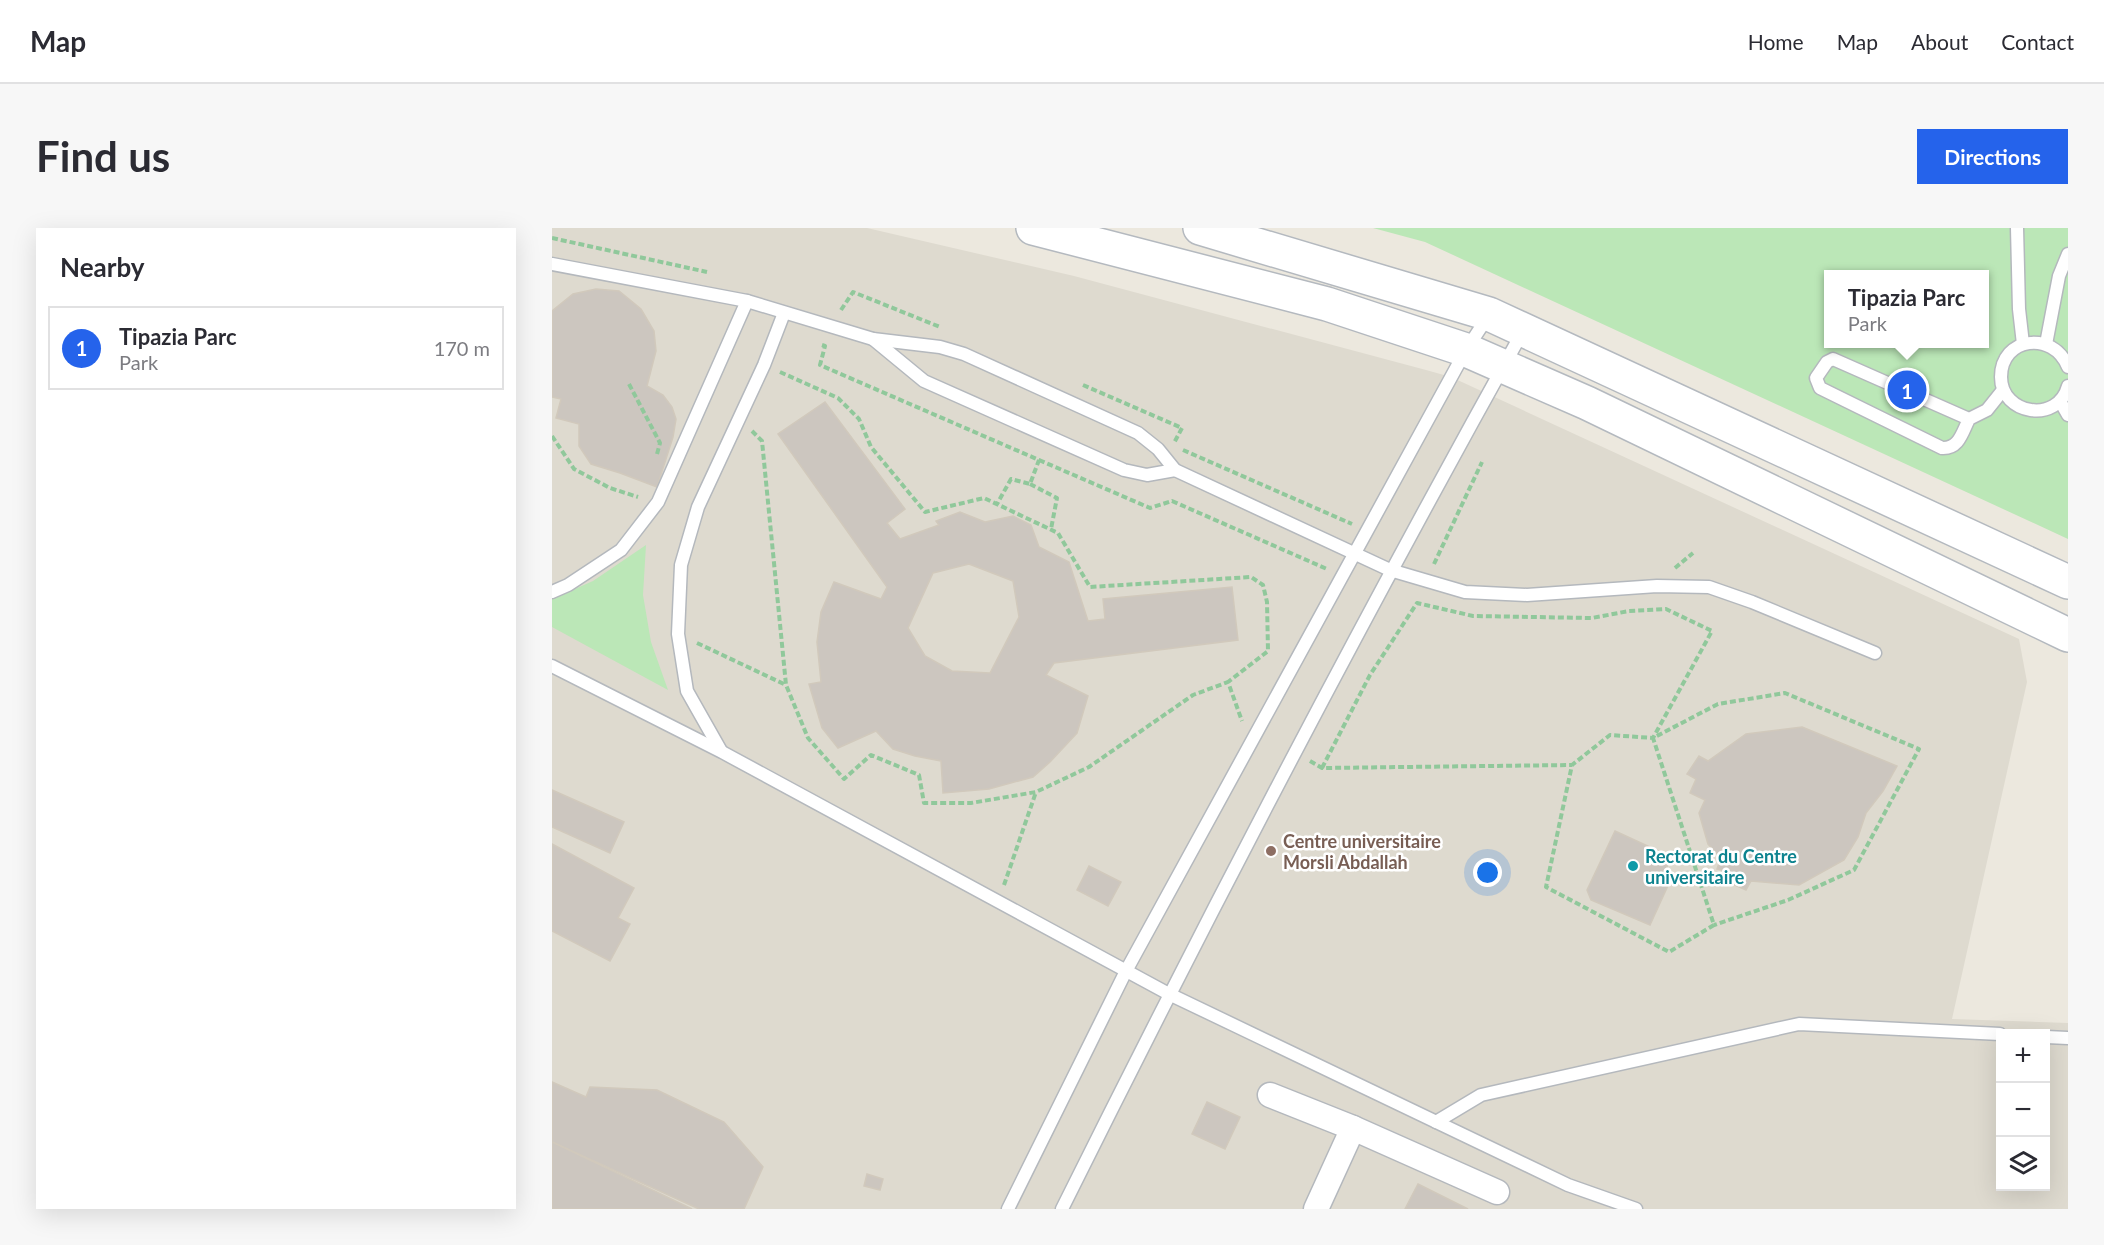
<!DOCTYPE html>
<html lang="en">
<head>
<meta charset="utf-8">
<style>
	body { margin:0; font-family:Lato,sans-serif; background:#f7f7f7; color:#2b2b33 }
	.controls { position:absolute; right:18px; bottom:18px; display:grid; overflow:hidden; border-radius:0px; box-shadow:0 6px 24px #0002 }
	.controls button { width:54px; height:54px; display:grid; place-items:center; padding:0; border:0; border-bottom:2px solid #e1e1e2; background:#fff; color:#2b2b33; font:30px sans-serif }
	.you { position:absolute; left:936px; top:645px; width:21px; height:21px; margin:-15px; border:4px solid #fff; border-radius:50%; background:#1a73e8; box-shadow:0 0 0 9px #1a73e833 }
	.badge { display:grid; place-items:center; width:39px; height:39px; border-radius:50%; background:#2563eb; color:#fff; font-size:20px; font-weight:700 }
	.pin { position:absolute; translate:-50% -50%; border:3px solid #fff; box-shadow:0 2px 6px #0006 }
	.popup { position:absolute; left:1272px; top:42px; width:165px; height:78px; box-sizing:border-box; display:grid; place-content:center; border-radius:0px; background:#fff; filter:drop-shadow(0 2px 4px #0005); font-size:20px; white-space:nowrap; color:#7c7c81 }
	.popup b { font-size:22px; color:#2b2b33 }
	.popup::after { content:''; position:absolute; left:50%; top:100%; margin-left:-12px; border:12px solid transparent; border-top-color:#fff }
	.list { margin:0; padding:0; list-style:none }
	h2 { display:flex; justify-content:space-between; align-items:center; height:78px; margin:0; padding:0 24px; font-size:26px }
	h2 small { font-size:20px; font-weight:400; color:#7c7c81 }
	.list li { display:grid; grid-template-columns:39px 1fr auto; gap:18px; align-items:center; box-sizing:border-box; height:84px; margin:0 12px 12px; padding:0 12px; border:2px solid #e1e1e2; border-radius:0px }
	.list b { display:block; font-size:22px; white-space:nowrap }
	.list p { margin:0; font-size:20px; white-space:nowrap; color:#7c7c81 }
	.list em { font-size:20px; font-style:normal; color:#7c7c81 }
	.icon { flex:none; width:33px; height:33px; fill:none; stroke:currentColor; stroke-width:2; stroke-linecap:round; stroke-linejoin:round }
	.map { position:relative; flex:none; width:1516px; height:981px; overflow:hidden; border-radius:0px }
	header { display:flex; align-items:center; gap:36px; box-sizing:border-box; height:84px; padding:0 30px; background:#fff; border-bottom:2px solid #e1e1e2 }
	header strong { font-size:28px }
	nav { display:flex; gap:33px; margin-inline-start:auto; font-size:21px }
	.intro { display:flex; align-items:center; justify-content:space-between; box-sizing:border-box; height:144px; padding:0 36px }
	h1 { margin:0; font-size:42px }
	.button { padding:15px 27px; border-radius:0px; background:#2563eb; color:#fff; font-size:21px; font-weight:700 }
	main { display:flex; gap:36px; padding:0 36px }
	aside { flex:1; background:#fff; border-radius:0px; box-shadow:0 6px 24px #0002 }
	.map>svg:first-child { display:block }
	.education { fill:#dedacf; fill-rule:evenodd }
	.green { fill:#bbe7b7; fill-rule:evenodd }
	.building { fill:#ccc6bf; stroke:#d1c9bc; stroke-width:1.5; fill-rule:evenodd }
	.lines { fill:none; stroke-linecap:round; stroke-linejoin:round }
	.lane-casing { stroke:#b4b8bd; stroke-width:15 }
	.street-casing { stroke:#b4b8bd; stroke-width:27 }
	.secondary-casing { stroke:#b4b9bf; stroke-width:36 }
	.path { stroke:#90c89b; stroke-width:4; stroke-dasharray:6 3; stroke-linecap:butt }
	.lane { stroke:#fff; stroke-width:12 }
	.street { stroke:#fff; stroke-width:24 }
	.secondary { stroke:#fff; stroke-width:33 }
	.education-dot { fill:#8d6e63; stroke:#fff; stroke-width:2 }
	.culture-dot { fill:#0f9aa8; stroke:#fff; stroke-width:2 }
	.labels { text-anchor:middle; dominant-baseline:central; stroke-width:5; stroke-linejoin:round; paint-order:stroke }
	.education-label { font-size:18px; font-weight:bold; fill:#785e54; stroke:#fff; text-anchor:start }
	.culture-label { font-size:18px; font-weight:bold; fill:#0d838f; stroke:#fff; text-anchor:start }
</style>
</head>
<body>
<header>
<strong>Map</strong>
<nav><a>Home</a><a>Map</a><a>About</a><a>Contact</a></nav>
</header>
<div class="intro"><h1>Find us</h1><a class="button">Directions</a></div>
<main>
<aside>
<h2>Nearby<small></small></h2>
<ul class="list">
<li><span class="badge">1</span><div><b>Tipazia Parc</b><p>Park</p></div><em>170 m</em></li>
</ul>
</aside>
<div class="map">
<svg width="1516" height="981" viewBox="0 0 1516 981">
	<rect width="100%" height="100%" fill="#ece8de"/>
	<!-- education -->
	<path class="education" d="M0 0H315L522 48 874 142 899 149 1467 411 1475 454 1400 791 1516 795V981H0ZM1448 806H1494V958H1448Z"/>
	<!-- green -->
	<g class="green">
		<path d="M821 0H1516V311L873 14ZM1277 46H1433V116H1277Z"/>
		<path d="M94 317 91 367 99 414 116 462 0 399V371L41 353Z"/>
	</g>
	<!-- building -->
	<g class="building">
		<path d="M44 61 67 63 89 81 102 103 104 123 95 158 111 167 120 179 124 191 121 209 105 259 68 245 39 236 27 218V196L4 190 9 171 0 169V83L21 66Z"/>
		<path d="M273 174 353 281 335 295 348 311 387 297 384 293 408 284 433 294 461 288 479 297 487 319 517 334 536 393 553 391 551 371 680 359 686 412 502 435 494 447 536 468 525 505 498 534 481 549 437 561 391 565 389 533 363 528 341 521 324 503 286 520 270 500 257 456 269 454 265 414 269 384 282 354 329 371 335 359 226 206ZM417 336 461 353 467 389 438 445 400 443 373 428 356 400 381 345Z"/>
		<path d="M1250 499 1345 538 1331 563 1314 585 1306 609 1292 632 1247 657 1199 653 1194 662 1174 653 1177 644 1165 641 1169 630 1156 616 1147 585 1153 572 1138 565 1144 551 1135 546 1147 528 1156 533 1194 506Z"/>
		<path d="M0 562 72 594 58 625 0 599Z"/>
		<path d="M1063 603 1111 625 1119 651 1098 697 1039 672 1035 662Z"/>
		<path d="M0 616 82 660 66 690 78 696 58 733 0 703Z"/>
		<path d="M537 638 569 654 556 678 525 662Z"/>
		<path d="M0 854 34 869 38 859 105 862 172 894 211 939 192 981H147L0 914Z"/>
		<path d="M655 874 688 889 673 921 640 906Z"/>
		<path d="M0 914 140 981H0Z"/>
		<path d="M315 946 331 951 328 962 312 958Z"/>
		<path d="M866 956 916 981H853Z"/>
	</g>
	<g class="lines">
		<defs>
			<g id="lane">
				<path d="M1465 0 1467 81 1471 116"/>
				<path d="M0 36 195 73 321 111 388 119 412 126 586 205 606 221 623 242 838 342 913 364 975 367 1105 358 1157 359 1200 374 1323 425"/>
				<path d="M321 111 372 153 572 242 595 247 623 242"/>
				<path d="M1494 116 1507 48 1516 26"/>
				<path d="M1516 139C1501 102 1449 109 1449 149 1449 187 1506 196 1516 158"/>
				<path d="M1508 173 1516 187"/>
				<path d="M1417 191C1410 205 1407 221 1390 220L1268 160 1264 150 1275 134 1281 131 1417 191 1435 182 1451 162"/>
				<path d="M0 364 16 357 69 322 106 274 195 73"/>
				<path d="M0 438 170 524 617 766 1016 957 1084 981"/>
				<path d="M169 523 135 463 126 406 129 337 146 279 212 137 232 85"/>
				<path d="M1494 809 1516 810"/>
				<path d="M884 894 929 867 1247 796 1448 806"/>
				<path d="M456 981 574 743 914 122 937 87"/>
				<path d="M510 981C657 685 810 392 971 103"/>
			</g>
			<g id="street">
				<path d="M718 867 801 900 945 964"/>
				<path d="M764 981 801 900"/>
			</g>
			<g id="secondary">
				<path d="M481 0 775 76 914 122 1035 175 1516 407"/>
				<path d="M648 0 937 86 1516 354"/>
			</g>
		</defs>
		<!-- lane casing -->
		<use href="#lane" class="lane-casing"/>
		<!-- street casing -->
		<use href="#street" class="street-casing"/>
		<!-- secondary casing -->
		<use href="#secondary" class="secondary-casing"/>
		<!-- path -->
		<g class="path">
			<path d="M0 10 155 44"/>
			<path d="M289 82 301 64 388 99"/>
			<path d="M270 117 273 118 268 137 487 232 478 256 459 251 445 276"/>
			<path d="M228 144 286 170 307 191 319 219 373 284 432 270 506 305 538 359 699 349 711 357 715 374 716 423 676 454 690 493"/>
			<path d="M77 156 108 215 105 226"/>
			<path d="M531 157 630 200 622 215"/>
			<path d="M200 203 210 213 234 457 256 510 292 551 319 527 367 547 372 575H419L484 564 537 539 641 467 676 454"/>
			<path d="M0 208 22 241 58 260 86 269"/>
			<path d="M631 222 800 296"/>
			<path d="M487 232 598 280 620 273 775 341"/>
			<path d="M478 256 505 270 499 301"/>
			<path d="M882 336 930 234"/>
			<path d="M1123 340 1141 325"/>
			<path d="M145 415 234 457"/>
			<path d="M758 533 770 540 1020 537"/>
			<path d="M770 540 818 447 865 375 921 388 1040 390 1077 383 1114 381 1160 403 1101 510 1058 507 1020 537 994 659 1117 724 1162 697 1101 510 1166 476 1233 465 1367 521 1302 642 1236 672 1162 697"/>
			<path d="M452 657 484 564"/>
		</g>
		<!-- lane -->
		<use href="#lane" class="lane"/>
		<!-- street -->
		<use href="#street" class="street"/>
		<!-- secondary -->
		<use href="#secondary" class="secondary"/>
	</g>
	<!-- markers -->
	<circle class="education-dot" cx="719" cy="623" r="6"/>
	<circle class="culture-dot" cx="1081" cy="638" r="6"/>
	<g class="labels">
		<!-- education labels -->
		<g class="education-label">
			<text x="731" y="613">Centre universitaire<tspan x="731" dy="21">Morsli Abdallah</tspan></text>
		</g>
		<!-- culture labels -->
		<g class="culture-label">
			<text x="1093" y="628">Rectorat du Centre<tspan x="1093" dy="21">universitaire</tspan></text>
		</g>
	</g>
</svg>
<div class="controls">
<button>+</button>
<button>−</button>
<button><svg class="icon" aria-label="layers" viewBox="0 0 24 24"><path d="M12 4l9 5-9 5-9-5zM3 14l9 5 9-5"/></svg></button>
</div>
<div class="you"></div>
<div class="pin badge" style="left:1355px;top:162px">1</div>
<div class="popup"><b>Tipazia Parc</b>Park</div>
</div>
</main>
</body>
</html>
